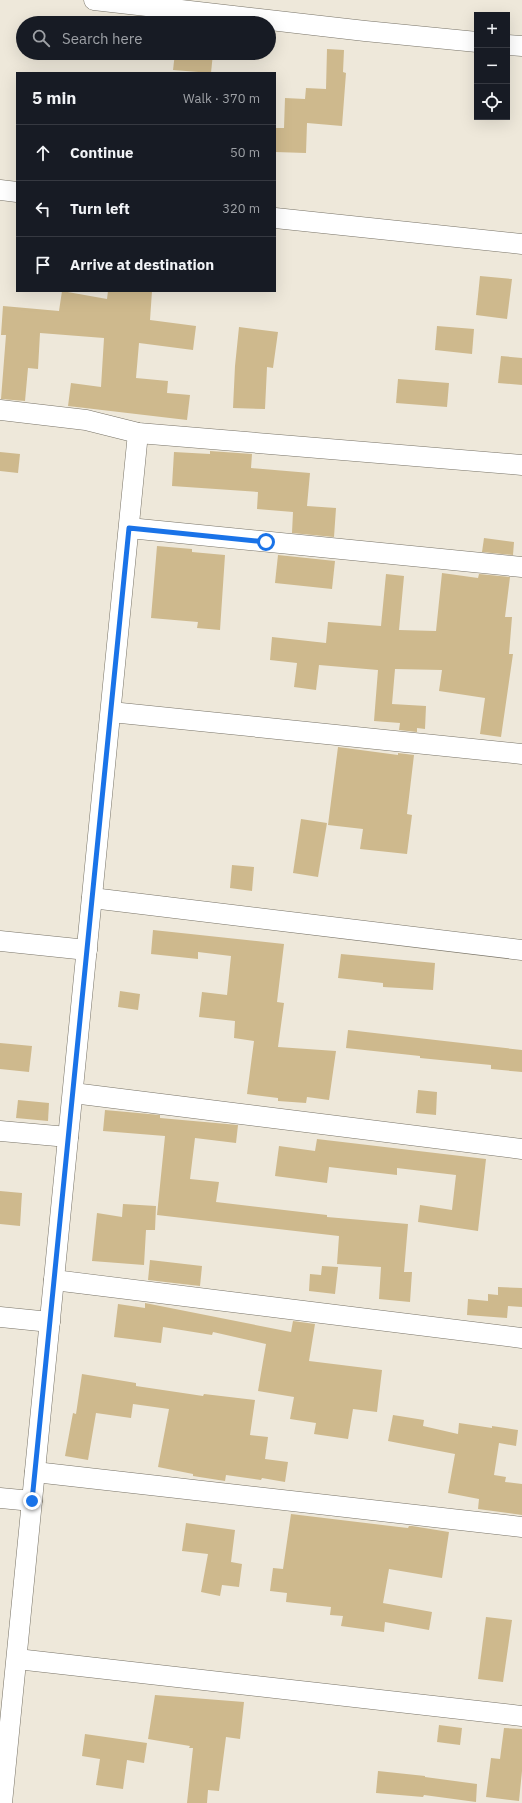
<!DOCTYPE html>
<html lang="en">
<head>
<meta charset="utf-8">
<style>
	body { margin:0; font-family:"IBM Plex Sans",sans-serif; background:#20242c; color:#f1f3f6 }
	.controls { position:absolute; right:12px; top:12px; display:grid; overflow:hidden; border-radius:0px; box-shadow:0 4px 16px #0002 }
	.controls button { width:36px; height:36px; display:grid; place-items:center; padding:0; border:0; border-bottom:1px solid #363941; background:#171b24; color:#f1f3f6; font:20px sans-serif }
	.stop { position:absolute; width:12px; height:12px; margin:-9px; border:3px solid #1a73e8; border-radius:50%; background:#fff }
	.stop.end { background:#1a73e8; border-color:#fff; box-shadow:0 1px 4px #0008 }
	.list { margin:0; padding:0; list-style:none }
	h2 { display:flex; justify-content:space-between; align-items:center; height:52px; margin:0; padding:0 16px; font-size:17px }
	h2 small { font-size:13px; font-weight:400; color:#9ea1a6 }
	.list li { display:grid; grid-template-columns:26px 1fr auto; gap:12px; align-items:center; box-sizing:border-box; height:56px; padding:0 16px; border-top:1px solid #363941 }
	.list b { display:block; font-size:15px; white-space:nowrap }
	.list em { font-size:13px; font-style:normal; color:#9ea1a6 }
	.icon { flex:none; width:22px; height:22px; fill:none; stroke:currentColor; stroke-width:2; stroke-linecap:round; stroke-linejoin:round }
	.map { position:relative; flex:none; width:522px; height:1803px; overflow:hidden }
	.search { position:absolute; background:#171b24; box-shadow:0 4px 16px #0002; left:16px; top:16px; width:260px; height:44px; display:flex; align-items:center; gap:10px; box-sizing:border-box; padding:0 14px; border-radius:22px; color:#9ea1a6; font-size:15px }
	.panel { position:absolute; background:#171b24; box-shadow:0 4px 16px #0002; left:16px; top:72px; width:260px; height:220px; border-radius:0px }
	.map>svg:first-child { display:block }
	.building { fill:#ceb98d }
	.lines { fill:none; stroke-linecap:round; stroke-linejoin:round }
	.street-casing { stroke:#787367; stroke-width:21 }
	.street { stroke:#fff; stroke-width:20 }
	.route { stroke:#1a73e8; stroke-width:5 }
</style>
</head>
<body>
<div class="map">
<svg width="522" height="1803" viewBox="0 0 522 1803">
	<rect width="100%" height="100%" fill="#eee8da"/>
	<!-- building -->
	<g class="building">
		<path d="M327 49 344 50 343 72 346 73 342 126 307 123 306 153 275 152V128H284L285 98 305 99 306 88 326 89Z"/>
		<path d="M175 53H213L211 73 173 70Z"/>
		<path d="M480 276 512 279 507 319 476 315Z"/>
		<path d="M62 291 107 299 108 291H152L150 320 196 326 193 350 139 343 136 378 168 381 167 393 190 395 187 420 68 406 71 383 101 387 104 338 40 333 38 369 28 368 25 401 1 399 6 335H1L3 306 59 311Z"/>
		<path d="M437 326 474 329 472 354 435 350Z"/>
		<path d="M239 327 278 332 273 368 267 367 265 409 233 408 235 366Z"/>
		<path d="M501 356 522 358V385L498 383Z"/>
		<path d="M398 379 449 383 447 407 396 403Z"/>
		<path d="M210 451 252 454 251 468 310 473 307 506 336 508 334 537 292 533 293 512 257 509 258 492 172 486 174 452 210 454Z"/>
		<path d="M0 452 20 454 18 473 0 471Z"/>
		<path d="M484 538 514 542 513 555 482 552Z"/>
		<path d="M157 546 192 549V552L225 555 220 630 197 628 198 622 151 618Z"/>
		<path d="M278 555 335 561 332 589 275 583Z"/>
		<path d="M442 573 478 578 479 574 510 577 505 617H512L509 654H513L501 737 480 734 485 698 439 691 442 670 395 669 392 704 426 706 425 729 417 728V732L399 730 400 723 374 721 378 670 319 665 316 690 294 687 297 663 270 660 272 637 326 643 328 622 381 626 386 574 404 576 399 630 436 631Z"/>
		<path d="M338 747 398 755V753L414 755 407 814 412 815 407 854 360 849 363 829 328 825Z"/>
		<path d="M301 819 327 823 318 877 293 873Z"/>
		<path d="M232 865 254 867 252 891 230 888Z"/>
		<path d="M153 930 284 944 277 1002 284 1003 278 1047 336 1051 329 1100 307 1097 306 1103 278 1101V1098L247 1094 254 1041 234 1038 235 1021 199 1017 202 992 227 995 231 956 198 952V959L151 954Z"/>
		<path d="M341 954 435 963 433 990 383 987V983L338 978Z"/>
		<path d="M120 991 140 994 138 1010 118 1007Z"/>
		<path d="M348 1030 522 1050V1072L491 1069V1065L420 1058V1056L346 1048Z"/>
		<path d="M0 1043 32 1046 29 1072 0 1069Z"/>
		<path d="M418 1090 437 1092 436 1115 416 1113Z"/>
		<path d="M18 1100 49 1103 48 1121 16 1118Z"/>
		<path d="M105 1110 160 1115V1118L238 1125 236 1143 195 1138 190 1179 219 1182 216 1202 327 1215V1217L408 1224 404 1272H412L410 1302 379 1299 381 1267 337 1264 339 1236 157 1215 165 1136 103 1131Z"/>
		<path d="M317 1139 486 1159 478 1231 418 1222 420 1205 452 1210 456 1175 397 1168V1175L329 1167 327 1183 275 1176 279 1146 315 1151Z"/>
		<path d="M0 1191 22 1193 20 1226 0 1224Z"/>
		<path d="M123 1204 156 1206 155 1230H146L144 1265 92 1261 97 1213 122 1217Z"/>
		<path d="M150 1260 202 1266 200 1286 148 1280Z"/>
		<path d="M322 1266 338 1267 335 1294 309 1291 310 1274 321 1275Z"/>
		<path d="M498 1287 522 1288V1307L508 1306 507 1318 467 1315 468 1299 488 1301V1294L498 1295Z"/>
		<path d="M145 1303 291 1332 293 1321 315 1324 309 1361 382 1370 377 1412 353 1409 348 1439 314 1434 316 1423 290 1419 294 1397 258 1391 266 1344 213 1332 212 1335 163 1327 161 1343 114 1337 118 1304 145 1308Z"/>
		<path d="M82 1374 136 1383V1386L203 1396 204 1394 255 1400 250 1435 268 1437 265 1459 288 1462 285 1482 262 1478 261 1480 226 1475 225 1481 193 1476V1474L158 1467 169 1409 133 1404 131 1418 96 1413 88 1460 65 1456 73 1413 76 1414Z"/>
		<path d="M393 1415 424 1420 423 1426 458 1434 459 1423 492 1428V1426L518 1430 516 1446 499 1443 494 1475 506 1477 505 1482 522 1484V1515L478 1509 479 1499 448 1493 455 1454 388 1441Z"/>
		<path d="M291 1514 399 1527 408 1528 409 1526H412L449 1532 442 1578 389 1569 383 1603 432 1612 429 1630 385 1622 384 1632 341 1626 343 1616 330 1615 331 1607 286 1602 287 1593 270 1591 273 1568 283 1569Z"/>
		<path d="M186 1523 235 1530 231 1562 242 1564 239 1587 222 1585 220 1596 201 1592 208 1554 182 1551Z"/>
		<path d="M486 1617 512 1620 503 1682 478 1679Z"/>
		<path d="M155 1695 244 1702 240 1739 226 1737 219 1791 208 1790 207 1803H187L193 1748H189L190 1746 148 1739Z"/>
		<path d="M439 1725 462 1728 460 1745 437 1742Z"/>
		<path d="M504 1728 522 1729V1771L519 1801 486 1797 491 1758 500 1759Z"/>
		<path d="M85 1734 147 1743 144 1763 127 1760 123 1789 96 1785 100 1759 82 1756Z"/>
		<path d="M378 1771 425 1776V1777L477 1784 476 1802 424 1795 423 1797 376 1793Z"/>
	</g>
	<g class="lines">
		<defs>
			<g id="street">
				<path d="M94 0 365 31 477 42"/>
				<path d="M507 45 522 46"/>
				<path d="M0 190 17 192"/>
				<path d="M275 218 522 244"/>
				<path d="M0 410 86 420 138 433 522 465"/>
				<path d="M129 528 522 567"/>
				<path d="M111 712 522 754"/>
				<path d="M92 898 522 950"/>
				<path d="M0 941 87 950"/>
				<path d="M73 1093 522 1149"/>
				<path d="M0 1131 68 1137"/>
				<path d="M54 1280 522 1338"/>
				<path d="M0 1317 50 1322"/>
				<path d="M35 1472 522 1527"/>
				<path d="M0 1498 32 1501"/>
				<path d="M17 1659 522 1716"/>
				<path d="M2 1803 138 433"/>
			</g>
		</defs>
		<!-- street casing -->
		<use href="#street" class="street-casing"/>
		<!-- street -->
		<use href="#street" class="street"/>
	</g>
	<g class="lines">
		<!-- route -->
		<path class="route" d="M32 1501 129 528 266 542"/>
	</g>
</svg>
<div class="controls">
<button>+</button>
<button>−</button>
<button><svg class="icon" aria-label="locate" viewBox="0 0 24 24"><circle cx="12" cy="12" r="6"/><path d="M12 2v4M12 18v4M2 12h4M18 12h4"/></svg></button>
</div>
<div class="stop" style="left:266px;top:542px"></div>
<div class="stop end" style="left:32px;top:1501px"></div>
<div class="search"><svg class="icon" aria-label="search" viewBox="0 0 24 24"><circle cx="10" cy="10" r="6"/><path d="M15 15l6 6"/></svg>Search here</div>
<section class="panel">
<h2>5 min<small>Walk · 370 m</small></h2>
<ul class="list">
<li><svg class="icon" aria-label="ahead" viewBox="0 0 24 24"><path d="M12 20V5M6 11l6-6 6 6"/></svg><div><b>Continue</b></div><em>50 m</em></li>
<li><svg class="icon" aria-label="left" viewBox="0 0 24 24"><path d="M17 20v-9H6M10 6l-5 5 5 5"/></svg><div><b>Turn left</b></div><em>320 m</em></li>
<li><svg class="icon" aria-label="arrive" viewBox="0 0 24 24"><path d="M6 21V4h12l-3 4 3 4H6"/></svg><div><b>Arrive at destination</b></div></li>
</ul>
</section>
</div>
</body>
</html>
